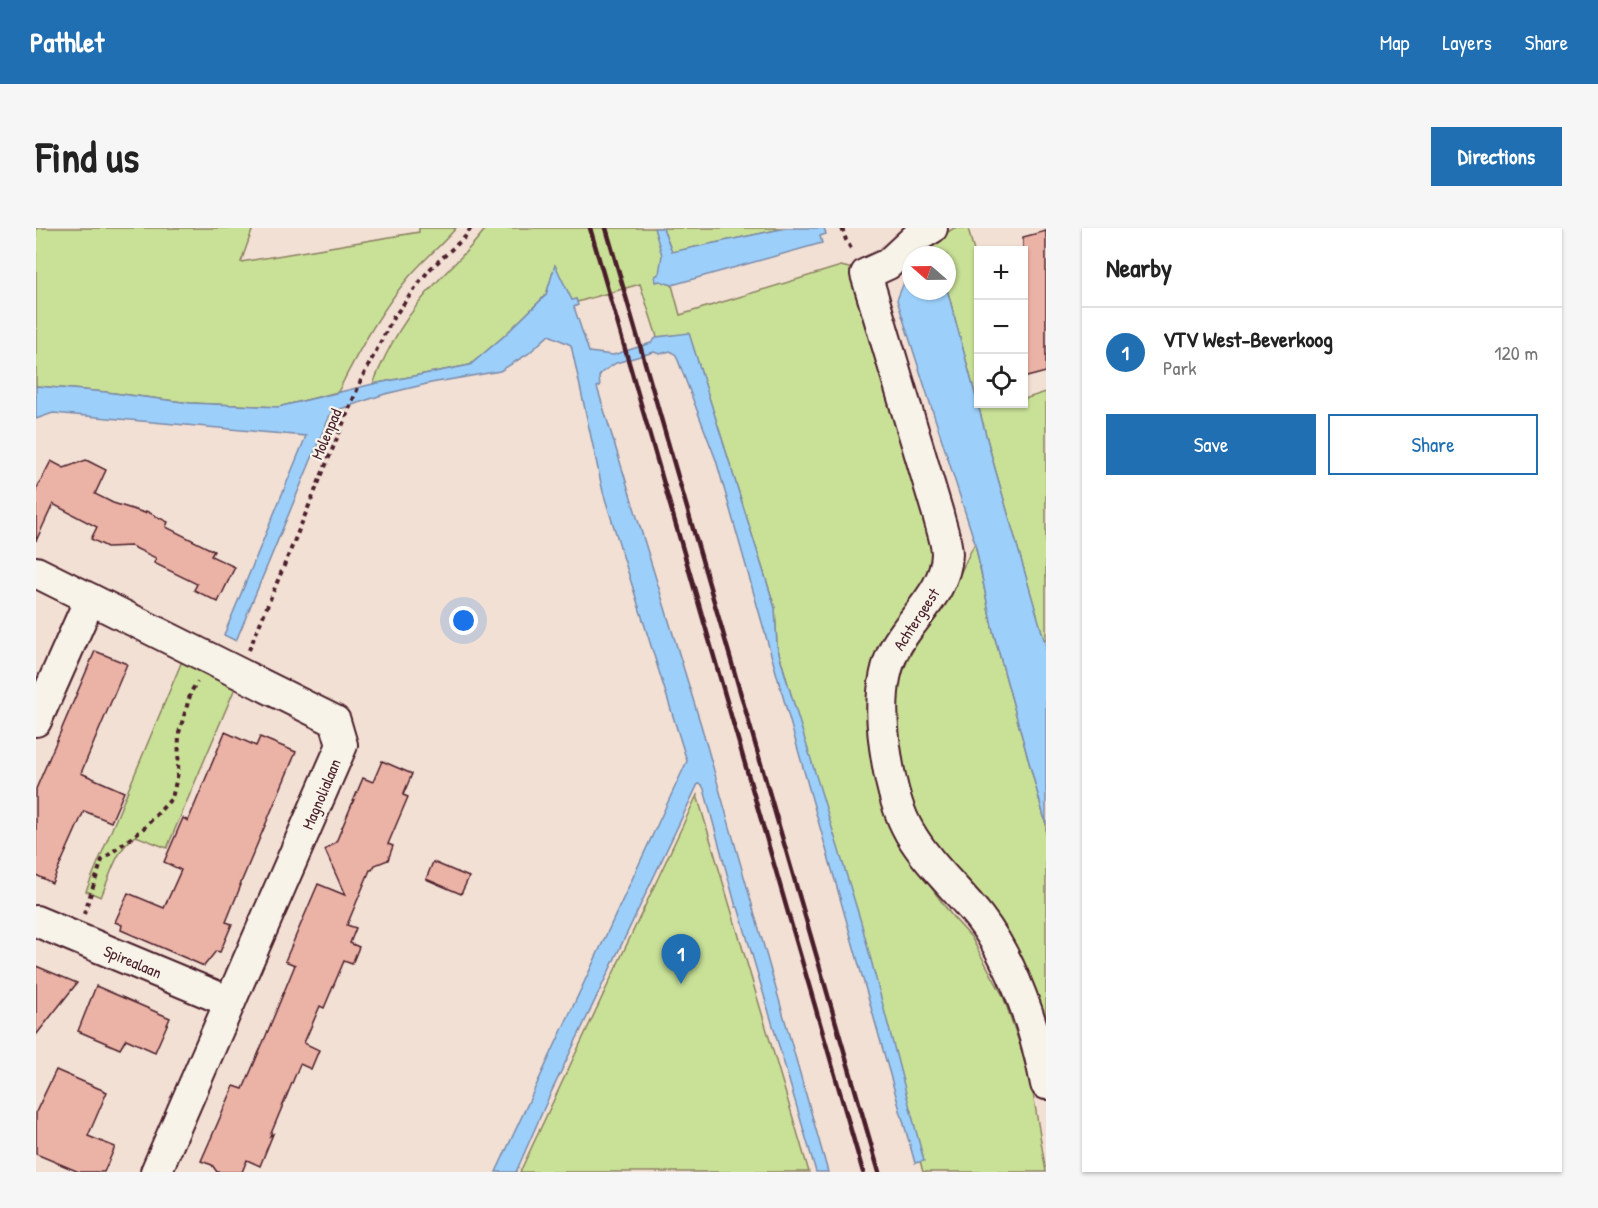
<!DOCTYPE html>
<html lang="en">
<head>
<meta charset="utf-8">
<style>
	body { margin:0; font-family:"Patrick Hand",sans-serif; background:#f6f6f6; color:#222 }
	.controls { position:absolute; right:18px; top:18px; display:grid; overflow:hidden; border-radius:0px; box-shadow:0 2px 4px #0004 }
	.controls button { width:54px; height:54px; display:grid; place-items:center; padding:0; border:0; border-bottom:2px solid #e0e0e0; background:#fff; color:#222; font:30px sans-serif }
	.compass { position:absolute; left:866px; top:18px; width:54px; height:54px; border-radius:50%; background:#fff; box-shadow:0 2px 4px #0004; rotate:290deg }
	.you { position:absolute; left:428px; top:393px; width:21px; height:21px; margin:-15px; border:4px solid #fff; border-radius:50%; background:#1a73e8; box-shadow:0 0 0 9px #1a73e833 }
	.badge { display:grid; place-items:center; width:39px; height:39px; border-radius:50%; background:#1f6fb2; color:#fff; font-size:20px; font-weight:700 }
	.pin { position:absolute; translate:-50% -50px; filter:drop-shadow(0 2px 3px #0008) }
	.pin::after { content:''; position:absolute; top:32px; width:21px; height:18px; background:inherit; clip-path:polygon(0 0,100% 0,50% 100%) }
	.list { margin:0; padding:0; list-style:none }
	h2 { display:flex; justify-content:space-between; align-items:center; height:78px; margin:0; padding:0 24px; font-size:26px }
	h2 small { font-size:20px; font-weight:400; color:#767676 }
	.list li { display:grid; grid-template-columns:39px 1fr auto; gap:18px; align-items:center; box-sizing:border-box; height:90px; padding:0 24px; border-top:2px solid #e0e0e0 }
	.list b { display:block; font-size:22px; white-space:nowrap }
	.list p { margin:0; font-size:20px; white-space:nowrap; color:#767676 }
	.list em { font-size:20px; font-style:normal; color:#767676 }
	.actions { display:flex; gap:12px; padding:18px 24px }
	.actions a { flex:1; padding:14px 0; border:2px solid #1f6fb2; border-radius:0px; text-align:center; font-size:21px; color:#1f6fb2 }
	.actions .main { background:#1f6fb2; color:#fff }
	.icon { flex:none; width:33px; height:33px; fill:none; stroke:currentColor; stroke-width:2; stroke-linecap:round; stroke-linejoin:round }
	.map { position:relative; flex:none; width:1010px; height:944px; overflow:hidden; border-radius:0px }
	header { display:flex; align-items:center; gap:36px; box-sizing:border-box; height:84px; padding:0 30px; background:#1f6fb2; color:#fff }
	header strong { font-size:28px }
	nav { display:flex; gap:33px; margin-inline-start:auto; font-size:21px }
	.intro { display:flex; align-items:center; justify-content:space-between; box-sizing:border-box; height:144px; padding:0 36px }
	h1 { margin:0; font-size:42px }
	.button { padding:15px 27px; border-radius:0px; background:#1f6fb2; color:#fff; font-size:21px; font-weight:700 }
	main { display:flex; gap:36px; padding:0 36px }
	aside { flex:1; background:#fff; border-radius:0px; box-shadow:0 2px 4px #0004 }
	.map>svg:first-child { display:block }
	.green { fill:#c9e197; stroke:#8a8061; stroke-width:1.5 }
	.water { fill:#9cd0fa; stroke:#7b89a7; stroke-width:1.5 }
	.building { fill:#ebb2a6; stroke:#4a1f2b; stroke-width:1.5 }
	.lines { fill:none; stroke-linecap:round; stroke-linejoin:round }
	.minor-casing { stroke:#4a1f2b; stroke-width:34 }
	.path { stroke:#4a1f2b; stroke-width:4; stroke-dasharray:4.5 4.5; stroke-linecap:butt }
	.minor { stroke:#f7f3e8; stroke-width:30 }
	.rail { stroke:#4a1f2b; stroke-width:4.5 }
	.labels { text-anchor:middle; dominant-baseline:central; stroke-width:4.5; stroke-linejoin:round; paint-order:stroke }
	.street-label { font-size:16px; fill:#4a1f2b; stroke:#f7f3e8 }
</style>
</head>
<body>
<header>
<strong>Pathlet</strong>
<nav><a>Map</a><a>Layers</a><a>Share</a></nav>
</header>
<div class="intro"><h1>Find us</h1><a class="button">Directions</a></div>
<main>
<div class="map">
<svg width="1010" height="944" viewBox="0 0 1010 944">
	<rect width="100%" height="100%" fill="#f3e0d4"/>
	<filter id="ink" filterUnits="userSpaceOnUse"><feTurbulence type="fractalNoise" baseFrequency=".0167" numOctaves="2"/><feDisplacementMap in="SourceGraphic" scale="12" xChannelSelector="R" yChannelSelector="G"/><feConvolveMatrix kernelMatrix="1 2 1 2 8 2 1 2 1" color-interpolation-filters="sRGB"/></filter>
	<g filter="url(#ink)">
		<!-- green -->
		<g class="green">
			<path d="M0 0H217L205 34 383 4V0H420C405 18 387 32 372 50 343 85 322 123 302 164L242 179 154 175 70 164 0 158Z"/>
			<path d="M450 0H750L636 24 623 47 619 48 621 53 624 52 636 57 644 87 805 38 813 40 820 47 903 325 851 422 862 614 916 688 935 709 967 768 982 811 997 865 1010 944H887L819 689 741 418 739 380 653 106 621 109 604 56 541 74 540 71 536 73 519 38 510 67 468 108 434 137 337 156C353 116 371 86 400 55 417 36 436 20 450 0Z"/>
			<path d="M918 0H932L942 39V176H987L988 171 1010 164V412H1008L958 237 911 61V27H894L887 20Z"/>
			<path d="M939 315 957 403 1010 596V795L889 599C884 590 877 581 873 571 860 533 853 482 867 444 876 418 895 396 910 373 921 354 929 334 939 315Z"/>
			<path d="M146 433 199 460 131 620 100 608C80 620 74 649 65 669L50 663Z"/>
			<path d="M661 567 773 944H484Z"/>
		</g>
		<!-- water -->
		<g class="water">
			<path d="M618 0H627L636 24 750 0H788L790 6 784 8 786 15 636 57 624 53 620 54 619 48 623 46 626 27Z"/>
			<path d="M519 37 536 72 540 71 542 77 538 79 553 124 577 127 615 115 621 109 653 105 739 380 741 418 750 450 825 694 888 933 879 935 680 232 640 127 634 123 624 126 618 124 580 135 565 145 563 149 564 158 561 159 665 497 792 944H780L702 679H700L668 561 666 557 662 556 512 871 480 944H460L651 533 567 264 535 117 513 107 492 126 464 143 395 155 349 166 295 184 200 413 188 407 270 208 17 185 0 191V158L70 164 154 175 242 179 337 156 434 137 468 108 510 67Z"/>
			<path d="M875 44V63H911V61L958 237 1010 418V596L957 403 939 315 861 72 869 52 868 46Z"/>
		</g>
		<!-- building -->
		<g class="building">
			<path d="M1010 3V144L987 150V9Z"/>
			<path d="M50 232 70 242 59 266 77 275 109 285 110 283 132 294 130 299 178 323 175 328 199 339 182 374 158 362 161 356 118 335 120 330 95 318 71 319 55 311 61 299 17 276 0 313V262L15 233 28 240Z"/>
			<path d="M59 423 91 436 45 545 88 564 75 594 48 583 16 655 0 647V561Z"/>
			<path d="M189 504 220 518 224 509 260 524 204 657H205L190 694 196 696 184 724 180 723 168 738 85 702 86 697 79 694 92 665 128 680 145 642 128 634 147 590 152 593Z"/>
			<path d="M346 533 376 546 367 567 372 569 352 616 357 618 352 632 339 637 336 642H334L311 697 320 700 314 715 323 719 316 736 308 733 288 780 284 778 268 815 283 822 275 841 264 836 234 908 237 906 224 938 211 932 206 944H181L176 937 165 933 198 858 207 861 229 810 259 737 249 733 282 656 309 667 289 622 300 614 327 550 337 554Z"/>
			<path d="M397 634 433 649 425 666 390 651Z"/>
			<path d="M0 738 41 755 0 807Z"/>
			<path d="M60 758 134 790 119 824 90 811 84 821 42 803Z"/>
			<path d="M20 842 71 864 52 908 79 919 68 944H43L0 926V884Z"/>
		</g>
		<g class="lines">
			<defs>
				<g id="minor">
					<path d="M896 0 881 9 852 36 830 46 902 286C905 299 911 314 911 326 910 364 875 389 859 420 842 452 845 497 851 532 855 557 861 583 874 605 892 636 921 661 943 689 977 733 1000 802 1010 856"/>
					<path d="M0 344 299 493 306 517 120 944"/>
					<path d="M0 493 54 371"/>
					<path id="s1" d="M0 693 194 774"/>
				</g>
			</defs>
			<!-- minor casing -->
			<use href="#minor" class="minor-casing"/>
			<!-- path -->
			<g class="path">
				<path d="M806 0 810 12 817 24"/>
				<path d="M213 422 326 150 357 90 393 42 429 9 435 0"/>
				<path d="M48 686 66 632 108 600 136 570 142 545 143 505 155 464 161 454"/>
			</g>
			<!-- minor -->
			<use href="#minor" class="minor"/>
			<!-- rail -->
			<g class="rail">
				<path d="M554 0 827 944"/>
				<path d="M570 0 843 944"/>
			</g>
		</g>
	</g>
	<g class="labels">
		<!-- street labels -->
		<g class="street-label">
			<text transform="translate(290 206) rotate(-67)">Molenpad</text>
			<text transform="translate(880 391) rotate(-57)">Achtergeest</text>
			<text transform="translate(285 566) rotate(-67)">Magnolialaan</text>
			<text stroke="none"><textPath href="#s1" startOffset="105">Spirealaan</textPath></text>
		</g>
	</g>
</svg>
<div class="controls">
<button>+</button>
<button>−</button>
<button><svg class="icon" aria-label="locate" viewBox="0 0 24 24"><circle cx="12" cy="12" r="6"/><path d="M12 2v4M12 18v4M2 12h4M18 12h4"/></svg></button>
</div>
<svg class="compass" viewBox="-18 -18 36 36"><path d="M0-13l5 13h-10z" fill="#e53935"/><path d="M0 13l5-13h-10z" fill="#767676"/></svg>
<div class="you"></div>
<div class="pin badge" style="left:645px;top:756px">1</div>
</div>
<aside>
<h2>Nearby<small></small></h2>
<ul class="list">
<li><span class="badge">1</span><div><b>VTV West-Beverkoog</b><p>Park</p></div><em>120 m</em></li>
</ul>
<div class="actions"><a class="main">Save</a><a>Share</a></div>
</aside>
</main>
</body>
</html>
